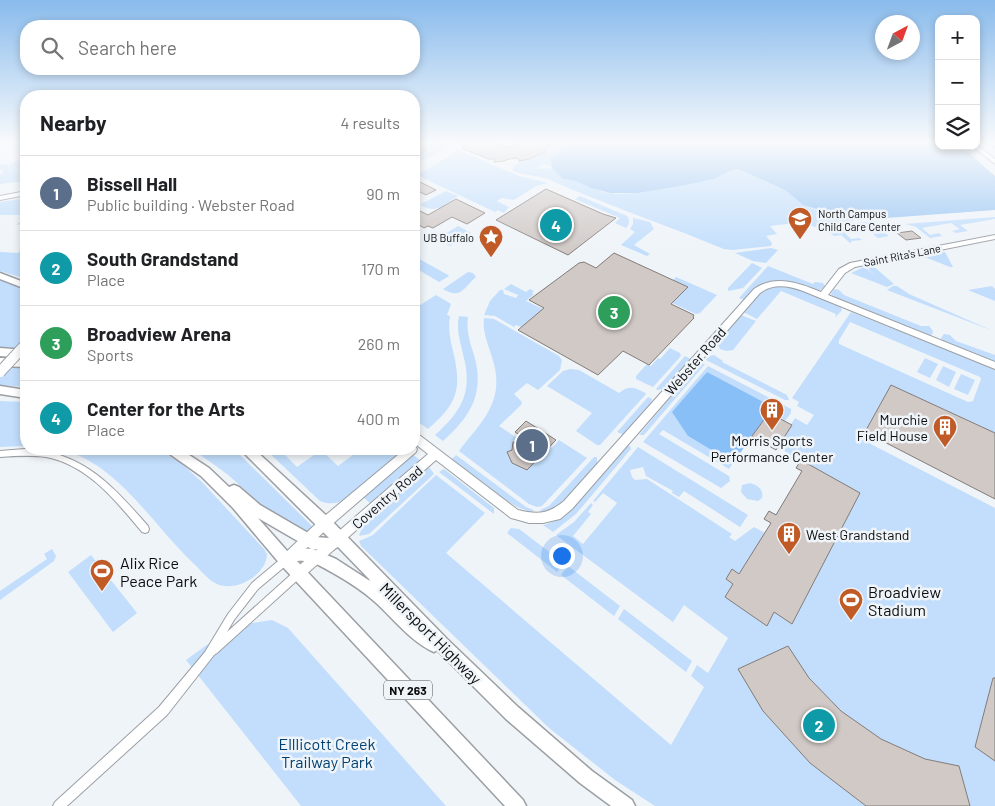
<!DOCTYPE html>
<html lang="en">
<head>
<meta charset="utf-8">
<style>
	body { margin:0; font-family:Barlow,sans-serif; background:#f6f6f6; color:#202124 }
	.controls { position:absolute; right:15px; top:15px; display:grid; overflow:hidden; border-radius:10px; box-shadow:0 2px 8px #0003 }
	.controls button { width:45px; height:45px; display:grid; place-items:center; padding:0; border:0; border-bottom:1px solid #e0e0e0; background:#fff; color:#202124; font:25px sans-serif }
	.compass { position:absolute; left:875px; top:15px; width:45px; height:45px; border-radius:50%; background:#fff; box-shadow:0 2px 8px #0003; rotate:41deg }
	.you { position:absolute; left:561px; top:555px; width:18px; height:18px; margin:-12px; border:4px solid #fff; border-radius:50%; background:#1a73e8; box-shadow:0 0 0 8px #1a73e833 }
	.badge { display:grid; place-items:center; width:32px; height:32px; border-radius:50%; background:#db2777; color:#fff; font-size:16px; font-weight:700 }
	.pin { position:absolute; translate:-50% -50%; border:2px solid #fff; box-shadow:0 1px 5px #0006 }
	.list { margin:0; padding:0; list-style:none }
	h2 { display:flex; justify-content:space-between; align-items:center; height:65px; margin:0; padding:0 20px; font-size:21px }
	h2 small { font-size:16px; font-weight:400; color:#757577 }
	.list li { display:grid; grid-template-columns:32px 1fr auto; gap:15px; align-items:center; box-sizing:border-box; height:75px; padding:0 20px; border-top:1px solid #e0e0e0 }
	.list b { display:block; font-size:19px; white-space:nowrap }
	.list p { margin:0; font-size:16px; white-space:nowrap; color:#757577 }
	.list em { font-size:16px; font-style:normal; color:#757577 }
	.icon { flex:none; width:28px; height:28px; fill:none; stroke:currentColor; stroke-width:2; stroke-linecap:round; stroke-linejoin:round }
	.map { position:relative; flex:none; width:995px; height:806px; overflow:hidden }
	.search { position:absolute; background:#fff; box-shadow:0 2px 8px #0003; left:20px; top:20px; width:400px; height:55px; display:flex; align-items:center; gap:12px; box-sizing:border-box; padding:0 18px; border-radius:20px; color:#757577; font-size:19px }
	.panel { position:absolute; background:#fff; box-shadow:0 2px 8px #0003; left:20px; top:90px; width:400px; height:365px; border-radius:20px }
	.map>svg:first-child { display:block }
	.green { fill:#c2defc; fill-rule:evenodd }
	.forest { fill:#89bff7 }
	.water { fill:#9bc6f3 }
	.lines { fill:none; stroke-linecap:round; stroke-linejoin:round }
	.stream { stroke:#9bc6f3; stroke-width:2 }
	.building { fill:#d0c9c6; stroke:#837c79 }
	.street-casing { stroke:#9b9fa4; stroke-width:2 }
	.secondary-casing { stroke:#9b9fa4; stroke-width:2 }
	.primary-casing { stroke:#9b9fa4; stroke-width:3 }
	.street { fill:#fff; fill-rule:evenodd }
	.secondary { fill:#fff; fill-rule:evenodd }
	.primary { fill:#fff; fill-rule:evenodd }
	.primary-bridge-casing { stroke:#9b9fa4; stroke-width:12; stroke-linecap:butt }
	.primary-bridge { stroke:#fff; stroke-width:10 }
	.labels { text-anchor:middle; dominant-baseline:central; stroke-width:5; stroke-linejoin:round; paint-order:stroke }
	.far-poi-label { font-size:11px; fill:#0b0c0e; stroke:#eff4f9; text-anchor:start }
	.far-street-label { font-size:11px; fill:#0b0c0e; stroke:#eff4f9 }
	.shield { fill:#eff4f9; stroke:#4f5254; stroke-width:1 }
	.shield-label { font-size:12px; font-weight:bold; fill:#0b0c0e }
	.street-label { font-size:14px; fill:#0b0c0e; stroke:#eff4f9 }
	.poi-label { font-size:14px; fill:#0b0c0e; stroke:#eff4f9; text-anchor:end }
	.near-poi-label { font-size:16px; fill:#0b0c0e; stroke:#eff4f9; text-anchor:start }
	.near-street-label { font-size:16px; fill:#0b0c0e; stroke:#eff4f9 }
	.near-park-label { font-size:16px; fill:#024072; stroke:#eff4f9 }
</style>
</head>
<body>
<div class="map">
<svg width="995" height="806" viewBox="0 0 995 806">
	<rect width="100%" height="100%" fill="#eff4f9"/>
	<!-- green -->
	<g class="green">
		<path d="M540 141H578L550 158 552 167 544 164 536 169 552 168 563 179 576 181 603 192 617 194 638 193 710 180 727 172 738 169 785 190 803 205 822 212 849 217 854 221 819 225 815 227 803 222 770 226 777 234 766 236 772 243 771 246 732 250 724 249C666 225 607 205 550 180 538 175 525 176 513 171V167L519 163V161L542 155 541 154 545 152 543 151 549 146Z"/>
		<path d="M433 143 445 146C438 156 425 161 414 161V157L431 148 428 147Z"/>
		<path d="M17 147 26 154V181L0 184V175L4 171 0 170V165L8 164 9 171V164L22 159 19 156 23 154 16 149 11 150Z"/>
		<path d="M458 150 519 176 548 183 536 186 514 200 502 198 497 201 509 207 504 213 498 210 495 212 417 175 450 156Z"/>
		<path d="M446 191 458 196C445 204 437 214 422 206L421 204Z"/>
		<path d="M580 196 627 216C630 219 630 224 626 228L615 223 620 218 575 199Z"/>
		<path d="M26 198V232L22 231 26 233 17 230 22 231V229H19L22 224 16 225 22 220 19 219 22 215H0V202Z"/>
		<path d="M995 217V219L960 225 968 231 956 233 952 231 960 229 951 223 922 228 930 235 939 233 942 236 930 238 916 227 905 224Z"/>
		<path d="M633 218 650 222 654 229 634 245 650 254 647 256 621 245 635 232 630 229 633 224Z"/>
		<path d="M866 222 874 225 889 236 878 238 873 234 882 233 874 227 844 232 851 239 859 238 862 240 851 241 852 242 850 243 841 235 834 236 820 226Z"/>
		<path d="M458 226 471 233 450 246 437 239Z"/>
		<path d="M24 247H26V279L0 271V252L18 253Z"/>
		<path d="M771 248 778 250 766 263 753 261 735 253Z"/>
		<path d="M945 252 953 267H950L922 256Z"/>
		<path d="M414 256 448 275 449 276 439 282 414 267Z"/>
		<path d="M752 263 762 268 743 288 728 291V288Z"/>
		<path d="M768 266 813 284 815 282 823 283 825 287 818 291C784 284 772 269 744 300L739 298Z"/>
		<path d="M872 266H873L894 284 887 287 851 273 864 267 875 275 866 267Z"/>
		<path d="M468 272 473 273 476 277C463 288 461 300 443 289Z"/>
		<path d="M676 277 717 295 700 313 696 314 672 303 688 287 673 280Z"/>
		<path d="M0 279 12 283 26 294V333L14 350 0 349Z"/>
		<path d="M511 284 526 292 530 289 534 291 532 293 534 294 526 301 543 309 521 327 516 325 514 327 495 316 484 315 490 301 500 290H503L504 294 516 298 518 295 504 289Z"/>
		<path d="M776 286 800 289 840 306 842 310 835 318 836 314 781 291 757 319 743 312 763 291Z"/>
		<path d="M893 286H897L909 294 993 331 887 290Z"/>
		<path d="M992 286 995 289V301L968 290Z"/>
		<path d="M834 289 839 290 844 295 921 326H929L933 331 932 335 926 336 835 299 831 294Z"/>
		<path d="M436 295 451 304 447 315 450 316C448 328 450 339 453 351 462 389 458 403 428 429L414 419V333L420 329 414 325V309Z"/>
		<path d="M851 312 995 369V433L891 385 865 432 859 438 995 508V806H655L615 780 549 728 361 546 359 541 373 535 436 475 485 513 446 553 671 745 704 687 691 676 697 665 708 673 728 638 684 605 673 622 556 535 574 522 591 503 593 505 588 512 591 514 573 536 583 544 617 503 603 493 595 502 593 501 638 447 748 515 740 527 684 491 679 497 672 493 673 491 646 476 643 467 630 470 632 477 635 480 647 479 732 534 729 537 735 541 754 527 765 533 771 523 764 519 769 511 776 514 802 472 796 468 800 460 777 447 795 418 807 425 814 415 797 406 799 402 792 398ZM850 322 980 377 981 379 973 401 968 402 839 344V340Z"/>
		<path d="M741 315 756 321 733 350 726 351 720 349 717 343Z"/>
		<path d="M459 316 468 317C466 330 470 343 474 355 485 393 471 416 443 441L435 435C463 410 473 391 463 354 460 341 456 329 459 316Z"/>
		<path d="M484 318 494 319 559 356 562 360 560 370 538 390 527 383 514 394 522 402 521 405 499 426 520 440 517 443H513L512 450 507 452 512 463 549 446 552 448 559 440 587 458 542 506 537 507 529 504 459 451C480 423 504 404 494 364 490 348 482 334 484 318Z"/>
		<path d="M944 334 950 335 956 341 995 355V364L943 342 941 338Z"/>
		<path d="M670 348 680 353 681 356 653 387 636 379V376L647 364 651 366 658 358 660 359Z"/>
		<path d="M714 355 723 361 722 362 787 395 789 400H785L706 360 710 356Z"/>
		<path d="M685 356 691 359 665 389 657 390 656 389Z"/>
		<path d="M925 358 938 364 930 378 917 372Z"/>
		<path d="M699 363 705 364 644 435H639Z"/>
		<path d="M12 366 26 367V387L0 385V376Z"/>
		<path d="M708 366 791 409V413L785 421 769 413 773 407 706 372 688 436 733 463 729 469 663 430 659 434 729 476 730 481 721 488 643 442Z"/>
		<path d="M943 366 956 372 949 387 936 380Z"/>
		<path d="M570 369 579 370 619 393C628 385 635 387 645 393L646 394 600 445H597L576 431 592 413 547 386 563 371Z"/>
		<path d="M961 374 975 380 968 395 954 389Z"/>
		<path d="M648 397 652 399 651 404 624 435 617 432Z"/>
		<path d="M0 401 26 402V446L0 447Z"/>
		<path d="M627 446H630L631 449 576 514 553 532 543 525C578 517 601 471 627 446Z"/>
		<path d="M56 449H159L182 464 202 482 264 549 267 554C267 575 234 594 215 583 206 578 199 568 192 562 151 523 114 458 56 449Z"/>
		<path d="M192 449H234L315 529 307 535 273 515 227 474Z"/>
		<path d="M265 449H279L297 467 321 450 338 466 361 449 403 450 348 497C339 504 330 505 320 501Z"/>
		<path d="M412 454 421 461 371 504 363 497Z"/>
		<path d="M456 455 526 507 534 510 532 512C509 508 472 474 452 459Z"/>
		<path d="M594 457H597V465C581 483 566 507 541 512L540 510 549 506Z"/>
		<path d="M427 467H429L434 474 369 534 359 536 363 525Z"/>
		<path d="M444 469 494 508V514L439 472Z"/>
		<path d="M750 483C758 485 764 490 762 498L758 501 747 499 741 492 742 485Z"/>
		<path d="M511 528 519 529 564 563 557 572 507 533Z"/>
		<path d="M52 549 56 556 54 561 0 600V591L47 559 44 554Z"/>
		<path d="M91 555 137 613 113 632 68 572Z"/>
		<path d="M568 566 620 606 614 616 561 575Z"/>
		<path d="M624 609 692 661 686 672 618 619Z"/>
		<path d="M272 620 288 628 446 806H301L186 660 233 626Z"/>
	</g>
	<!-- forest -->
	<path class="forest" d="M707 372 773 407 733 463 688 436 672 412Z"/>
	<!-- water -->
	<path class="water" d="M578 141H939V146H961L995 176V210L886 218 843 217 803 205 785 190 738 169 727 172 714 179 680 186 638 193H610L591 188 576 181 563 179 552 168 550 158Z"/>
	<g class="lines">
		<!-- stream -->
		<path class="stream" d="M988 141 995 148"/>
	</g>
	<!-- building -->
	<g class="building">
		<path d="M414 141H435L422 153 414 157Z"/>
		<path d="M462 141H487L509 148 520 142 526 141H540L550 146 543 151 545 152 529 159 519 161 518 158 509 159 504 161 494 162V159H489L463 149Z"/>
		<path d="M414 179 436 190 426 195 414 189Z"/>
		<path d="M546 189 603 214 616 218 568 255 496 220Z"/>
		<path d="M456 199 485 213 467 224 452 217 433 228 428 226 424 228 414 222V208L428 215Z"/>
		<path d="M912 231 921 238 906 240 897 233Z"/>
		<path d="M614 253 688 287 671 304 694 315 693 317 694 318 649 365 623 351 598 375 518 330 544 308 529 300 579 263 584 262 596 268Z"/>
		<path d="M891 385 995 433V499L865 432Z"/>
		<path d="M769 413 792 425 776 450 752 436Z"/>
		<path d="M526 421 556 440 527 470 512 463 507 452 512 450 513 442 540 448 515 432Z"/>
		<path d="M801 460 860 493 792 624 774 612 767 626 725 597 733 584 726 579 732 569 739 574 771 523 764 519 769 511 776 515 802 471 796 468Z"/>
		<path d="M788 646 809 678 841 711 881 739 925 759 959 766 970 806H866L810 763 763 711 738 669Z"/>
		<path d="M993 678H995V761L975 747Z"/>
	</g>
	<g class="lines">
		<defs>
			<g id="street">
				<path d="M25 449C33 450 41 450 48 452 92 461 120 494 148 526L149 529 148 532 145 533 142 532C116 501 88 465 46 457 31 455 16 456 0 457V451Z"/>
				<path d="M286 556 289 557 290 560 289 563 258 589 234 620 227 632 296 570 299 569 302 570 303 573 302 576 217 653 214 655 167 715 67 806H53L55 802 159 707 205 652 228 614 252 583 283 557Z"/>
			</g>
			<g id="secondary">
				<path d="M18 141H25L26 147Z"/>
				<path d="M976 144 995 159V164L972 146H976Z"/>
				<path d="M26 191V195L0 200V196Z"/>
				<path d="M995 235V239L855 267 845 273 828 295 995 362V369L803 291C788 286 774 283 760 293L572 509 560 519 543 523H529L515 519 511 518 436 460 303 577 299 579 295 577 293 573 295 569 428 454 414 443V433L418 434 518 510C538 515 548 514 564 501L754 289C775 274 799 283 821 292L839 269 850 263Z"/>
				<path d="M414 445 417 449 416 452 329 527 293 561 289 563 285 561 283 557 285 553 321 519 405 449H414Z"/>
			</g>
			<g id="primary">
				<path d="M0 273 26 283V289L0 279Z"/>
				<path d="M0 348 26 350V358L0 356Z"/>
				<path d="M0 358 26 359V367L0 366Z"/>
				<path d="M0 386 26 390V398L0 394Z"/>
				<path d="M165 449H180L209 468 229 487 234 485 239 487 260 505 315 537 329 538 240 449H254L330 519 447 639 518 707 592 771 632 800 635 806H611L580 783 506 719 437 650 434 652C411 642 393 618 375 602 362 590 347 581 333 573 321 566 310 559 297 561L523 800 526 806H505L281 565 233 508 201 476 167 452ZM258 518 308 547 311 549 299 548 288 552ZM338 547 369 579 370 581 336 559 313 549 329 551Z"/>
			</g>
		</defs>
		<!-- street casing -->
		<use href="#street" class="street-casing"/>
		<!-- secondary casing -->
		<use href="#secondary" class="secondary-casing"/>
		<!-- primary casing -->
		<use href="#primary" class="primary-casing"/>
		<!-- street -->
		<use href="#street" class="street"/>
		<!-- secondary -->
		<use href="#secondary" class="secondary"/>
		<!-- primary -->
		<use href="#primary" class="primary"/>
		<defs>
			<path id="primary-bridge" d="M0 372 26 344"/>
		</defs>
		<!-- primary-bridge casing -->
		<use href="#primary-bridge" class="primary-bridge-casing"/>
		<!-- primary-bridge -->
		<use href="#primary-bridge" class="primary-bridge"/>
	</g>
	<!-- sky -->
	<linearGradient id="sky" x2="0" y2="1"><stop stop-color="#89bbec"/><stop offset="0.56" stop-color="#f8fafc"/><stop offset="1" stop-color="#f8fafc" stop-opacity="0"/></linearGradient>
	<rect width="995" height="254" fill="url(#sky)"/>
	<!-- icons -->
	<defs>
		<symbol id="school-pin" viewBox="-11 -11 22 30"><path d="M0 17L-7.5 6A9.5 9.5 0 1 1 7.5 6Z" fill="#c05b27" stroke="#eff4f9"/><path d="M0-5L7-2L0 1L-7-2ZM-4 1L0 2.5L4 1V4Q0 6-4 4Z" fill="#fff"/></symbol>
		<symbol id="sight-pin" viewBox="-11 -11 22 30"><path d="M0 17L-7.5 6A9.5 9.5 0 1 1 7.5 6Z" fill="#c05b27" stroke="#eff4f9"/><path d="M0-6L1.8-2.2L6-1.7L2.9 1.2L3.7 5.4L0 3.3L-3.7 5.4L-2.9 1.2L-6-1.7L-1.8-2.2Z" fill="#fff"/></symbol>
		<symbol id="building-pin" viewBox="-11 -11 22 30"><path d="M0 17L-7.5 6A9.5 9.5 0 1 1 7.5 6Z" fill="#c05b27" stroke="#eff4f9"/><path d="M-4-6H4V6H1V3H-1V6H-4ZM-2.5-4.3h1.7v1.8h-1.7ZM.8-4.3h1.7v1.8H.8ZM-2.5-1h1.7V.8h-1.7ZM.8-1h1.7V.8H.8Z" fill="#fff"/></symbol>
		<symbol id="stadium-pin" viewBox="-11 -11 22 30"><path d="M0 17L-7.5 6A9.5 9.5 0 1 1 7.5 6Z" fill="#c05b27" stroke="#eff4f9"/><path d="M0-5a6.5 5 0 1 0 0 10a6.5 5 0 1 0 0-10ZM-3.5-1.8h7v3.6h-7Z" fill="#fff"/></symbol>
	</defs>
	<g fill-rule="evenodd">
		<use href="#school-pin" x="786" y="205" width="28" height="38"/>
		<use href="#sight-pin" x="477" y="223" width="28" height="38"/>
		<use href="#building-pin" x="758" y="396" width="28" height="38"/>
		<use href="#building-pin" x="931" y="413" width="28" height="38"/>
		<use href="#building-pin" x="775" y="520" width="28" height="38"/>
		<use href="#stadium-pin" x="88" y="557" width="28" height="38"/>
		<use href="#stadium-pin" x="837" y="586" width="28" height="38"/>
	</g>
	<g class="labels">
		<!-- far-poi labels -->
		<g class="far-poi-label">
			<text x="818" y="213">North Campus<tspan x="818" dy="13">Child Care Center</tspan></text>
			<text x="474" y="237" text-anchor="end">UB Buffalo</text>
		</g>
		<!-- far-street labels -->
		<g class="far-street-label">
			<text transform="translate(902 255) rotate(-11)">Saint Rita's Lane</text>
		</g>
		<!-- shield labels -->
		<rect class="shield" x="384" y="680.5" width="48" height="19" rx="4"/>
		<g class="shield-label">
			<text x="408" y="690">NY 263</text>
		</g>
		<!-- street labels -->
		<g class="street-label">
			<text transform="translate(695 361) rotate(-49)">Webster Road</text>
			<text transform="translate(387 497) rotate(-41)">Coventry Road</text>
		</g>
		<!-- poi labels -->
		<g class="poi-label">
			<text x="928" y="419">Murchie<tspan x="928" dy="16">Field House</tspan></text>
			<text x="772" y="440" text-anchor="middle">Morris Sports<tspan x="772" dy="16">Performance Center</tspan></text>
			<text x="806" y="534" text-anchor="start">West Grandstand</text>
		</g>
		<!-- near-poi labels -->
		<g class="near-poi-label">
			<text x="120" y="562">Alix Rice<tspan x="120" dy="18">Peace Park</tspan></text>
			<text x="868" y="591">Broadview<tspan x="868" dy="18">Stadium</tspan></text>
		</g>
		<!-- near-street labels -->
		<g class="near-street-label">
			<text transform="translate(431 633) rotate(45)">Millersport Highway</text>
		</g>
		<!-- near-park labels -->
		<g class="near-park-label">
			<text x="327" y="743">Elllicott Creek<tspan x="327" dy="18">Trailway Park</tspan></text>
		</g>
	</g>
</svg>
<div class="controls">
<button>+</button>
<button>−</button>
<button><svg class="icon" aria-label="layers" viewBox="0 0 24 24"><path d="M12 4l9 5-9 5-9-5zM3 14l9 5 9-5"/></svg></button>
</div>
<svg class="compass" viewBox="-18 -18 36 36"><path d="M0-13l5 13h-10z" fill="#e53935"/><path d="M0 13l5-13h-10z" fill="#757577"/></svg>
<div class="you"></div>
<div class="pin badge" style="left:532px;top:445px;background:#5c6f8a">1</div>
<div class="pin badge" style="left:819px;top:725px;background:#0f9aa8">2</div>
<div class="pin badge" style="left:614px;top:312px;background:#2e9e5b">3</div>
<div class="pin badge" style="left:556px;top:225px;background:#0f9aa8">4</div>
<div class="search"><svg class="icon" aria-label="search" viewBox="0 0 24 24"><circle cx="10" cy="10" r="6"/><path d="M15 15l6 6"/></svg>Search here</div>
<section class="panel">
<h2>Nearby<small>4 results</small></h2>
<ul class="list">
<li><span class="badge" style="background:#5c6f8a">1</span><div><b>Bissell Hall</b><p>Public building · Webster Road</p></div><em>90 m</em></li>
<li><span class="badge" style="background:#0f9aa8">2</span><div><b>South Grandstand</b><p>Place</p></div><em>170 m</em></li>
<li><span class="badge" style="background:#2e9e5b">3</span><div><b>Broadview Arena</b><p>Sports</p></div><em>260 m</em></li>
<li><span class="badge" style="background:#0f9aa8">4</span><div><b>Center for the Arts</b><p>Place</p></div><em>400 m</em></li>
</ul>
</section>
</div>
</body>
</html>
